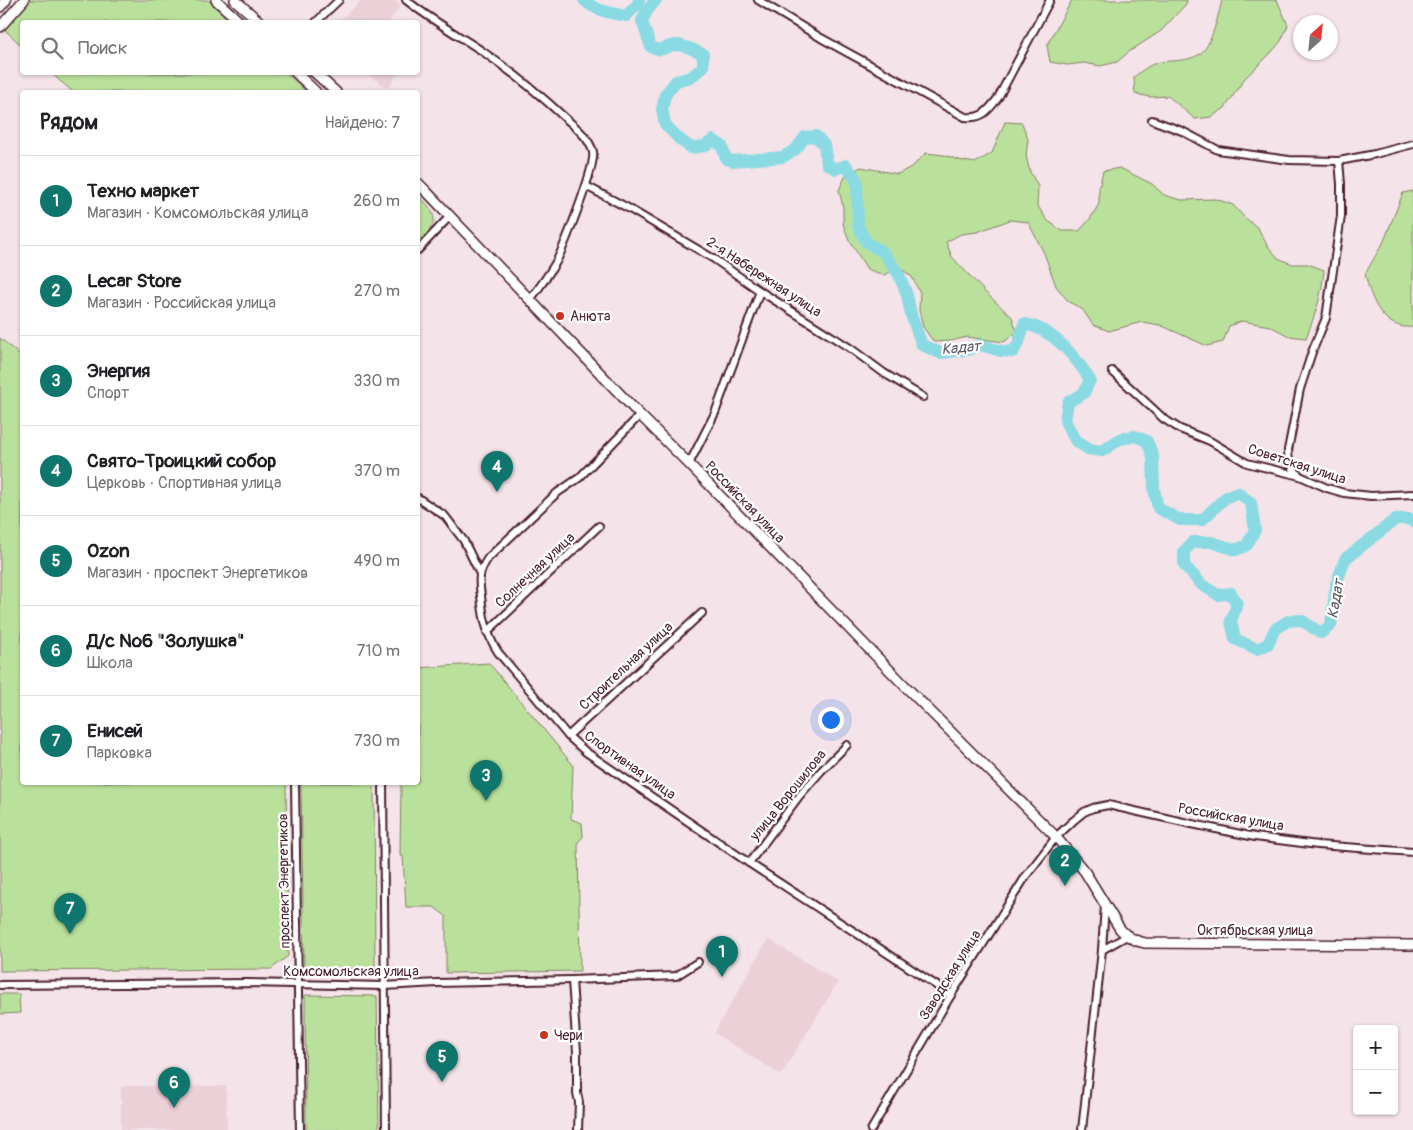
<!DOCTYPE html>
<html lang="ru">
<head>
<meta charset="utf-8">
<style>
	body { margin:0; font-family:Pangolin,sans-serif; background:#f2f2f2; color:#202124 }
	.controls { position:absolute; right:15px; bottom:15px; display:grid; overflow:hidden; border-radius:5px; box-shadow:0 1px 4px #0004 }
	.controls button { width:45px; height:45px; display:grid; place-items:center; padding:0; border:0; border-bottom:1px solid #e0e0e0; background:#fff; color:#202124; font:25px sans-serif }
	.compass { position:absolute; left:1293px; top:15px; width:45px; height:45px; border-radius:50%; background:#fff; box-shadow:0 1px 4px #0004; rotate:27deg }
	.you { position:absolute; left:830px; top:719px; width:18px; height:18px; margin:-12px; border:4px solid #fff; border-radius:50%; background:#1a73e8; box-shadow:0 0 0 8px #1a73e833 }
	.badge { display:grid; place-items:center; width:32px; height:32px; border-radius:50%; background:#0f766e; color:#fff; font-size:16px; font-weight:700 }
	.pin { position:absolute; translate:-50% -41px; filter:drop-shadow(0 1px 2px #0008) }
	.pin::after { content:''; position:absolute; top:26px; width:18px; height:15px; background:inherit; clip-path:polygon(0 0,100% 0,50% 100%) }
	.list { margin:0; padding:0; list-style:none }
	h2 { display:flex; justify-content:space-between; align-items:center; height:65px; margin:0; padding:0 20px; font-size:21px }
	h2 small { font-size:16px; font-weight:400; color:#757577 }
	.list li { display:grid; grid-template-columns:32px 1fr auto; gap:15px; align-items:center; box-sizing:border-box; height:90px; padding:0 20px; border-top:1px solid #e0e0e0 }
	.list b { display:block; font-size:19px; white-space:nowrap }
	.list p { margin:0; font-size:16px; white-space:nowrap; color:#757577 }
	.list em { font-size:16px; font-style:normal; color:#757577 }
	.icon { flex:none; width:28px; height:28px; fill:none; stroke:currentColor; stroke-width:2; stroke-linecap:round; stroke-linejoin:round }
	.map { position:relative; flex:none; width:1413px; height:1130px; overflow:hidden }
	.search { position:absolute; background:#fff; box-shadow:0 1px 4px #0004; left:20px; top:20px; width:400px; height:55px; display:flex; align-items:center; gap:12px; box-sizing:border-box; padding:0 18px; border-radius:5px; color:#757577; font-size:19px }
	.panel { position:absolute; background:#fff; box-shadow:0 1px 4px #0004; left:20px; top:90px; width:400px; height:695px; border-radius:5px }
	.map>svg:first-child { display:block }
	.built { fill:#ecd0d8 }
	.green { fill:#bae19c; stroke:#828064 }
	.lines { fill:none; stroke-linecap:round; stroke-linejoin:round }
	.river { stroke:#89dae3; stroke-width:12 }
	.street-casing { stroke:#4a1f2b; stroke-width:10 }
	.secondary-casing { stroke:#4a1f2b; stroke-width:12 }
	.street { stroke:#fff; stroke-width:6 }
	.secondary { stroke:#fff; stroke-width:9 }
	.poi-dot { fill:#c8321e; stroke:#fff; stroke-width:2 }
	.labels { text-anchor:middle; dominant-baseline:central; stroke-width:4.5; stroke-linejoin:round; paint-order:stroke }
	.street-label { font-size:14px; fill:#4a1f2b; stroke:#fff }
	.poi-label { font-size:14px; fill:#4a1f2b; stroke:#fff; text-anchor:start }
	.water-label { font-size:15px; font-style:italic; fill:#5d5762; stroke:#fff }
</style>
</head>
<body>
<div class="map">
<svg width="1413" height="1130" viewBox="0 0 1413 1130">
	<rect width="100%" height="100%" fill="#f4e3e8"/>
	<filter id="ink" filterUnits="userSpaceOnUse"><feTurbulence type="fractalNoise" baseFrequency=".02" numOctaves="2"/><feDisplacementMap in="SourceGraphic" scale="10" xChannelSelector="R" yChannelSelector="G"/><feConvolveMatrix kernelMatrix="1 2 1 2 8 2 1 2 1" color-interpolation-filters="sRGB"/></filter>
	<g filter="url(#ink)">
		<!-- built -->
		<g class="built">
			<path d="M361 0H393L401 5 389 22H338Z"/>
			<path d="M365 73H398L388 88Z"/>
			<path d="M768 939 838 982 781 1075 714 1033Z"/>
			<path d="M121 1086H226L227 1130H121Z"/>
		</g>
		<!-- green -->
		<g class="green">
			<path d="M29 0H208L232 22H22V46L4 29Z"/>
			<path d="M1072 0H1187L1186 4 1161 31 1130 51 1117 62 1100 66 1084 63 1067 65 1050 62 1047 45Z"/>
			<path d="M1222 0H1277L1288 25 1281 41 1270 54 1245 78 1225 108 1211 117 1195 119 1168 96 1151 97 1135 94 1134 77C1139 73 1145 68 1151 65 1166 58 1185 64 1200 54 1211 47 1219 13 1222 0Z"/>
			<path d="M51 73H286L307 92H73Z"/>
			<path d="M1005 122 1022 123 1028 139 1026 156 1030 172 1038 186 1037 205 1047 220 1062 231H1079L1090 219 1099 204V188L1103 171 1120 168 1152 184 1164 195 1181 200 1216 199 1233 205 1244 217 1258 228 1267 245 1278 258 1292 264H1308L1324 270C1322 294 1315 316 1306 338L1289 336 1270 326 1242 321 1229 326 1223 342 1207 346 1160 325 1142 322 1109 331 1093 325 1083 310 1068 301 1056 286 1044 253 1028 222 1010 220 977 232 961 234 946 242 952 257 986 293 1012 317 1017 332 1004 342 967 337 951 341 934 342 923 327 919 310 920 293 912 277 899 267 884 275 867 269 849 240 843 224V207L839 190 846 175 861 167 898 174 913 166 926 153 944 155 959 160 975 163 992 153Z"/>
			<path d="M1413 191V327C1382 330 1371 299 1365 274L1384 241 1403 193Z"/>
			<path d="M418 195C440 216 438 222 418 244Z"/>
			<path d="M0 338 22 357V782L286 783 288 956 271 969 0 971Z"/>
			<path d="M489 663 573 765 571 819 582 823 583 837 578 842 580 971 446 973V916L434 907H406L403 856H400L401 783 418 782V668Z"/>
			<path d="M301 783H374L375 971 304 970Z"/>
			<path d="M0 994H19L20 1013 0 1014Z"/>
			<path d="M305 995 377 996 379 1130H306Z"/>
		</g>
		<g class="lines">
			<!-- river -->
			<g class="river">
				<path d="M584 0C595 11 612 13 626 16L638 4 639 0"/>
				<path d="M656 0 647 11 642 21 651 47C666 53 663 46 675 45 684 45 695 50 703 54V67L691 77 676 81 665 95 662 109 665 124 679 139 691 148 705 146 713 140 722 146 726 159 733 161 783 157 796 149 805 137 816 136 824 145 827 164 836 169 846 165 857 181 858 226 866 242 884 253 899 275 907 295 911 315 922 345 940 353 968 350 981 345 1001 351 1013 352 1019 342 1024 324C1052 328 1076 357 1090 380L1084 393 1068 402 1065 421 1075 440 1088 449 1102 451 1120 439 1135 436 1147 441 1153 456 1154 489 1158 508 1180 520H1202L1226 497 1239 493 1251 503 1255 530 1247 545 1236 550 1211 542H1193L1184 551V565L1202 585 1218 595 1231 593 1237 604 1231 621 1235 639 1257 649 1268 644 1275 629 1288 621 1301 620 1321 633 1331 625 1336 585 1345 559 1396 519H1410L1413 522"/>
			</g>
			<defs>
				<g id="street">
					<path d="M406 0C430 19 456 34 482 51 511 71 538 93 564 117 575 127 589 137 593 152 596 166 564 247 556 262 548 276 539 288 530 300"/>
					<path d="M758 0 821 38 965 117C982 119 988 111 998 98L1050 0"/>
					<path d="M316 22 339 0"/>
					<path d="M1152 120 1182 131 1218 150 1289 160 1339 161 1375 154 1413 144"/>
					<path d="M586 186 628 208 714 259 760 291 850 348 884 373 923 397"/>
					<path d="M418 250 450 216"/>
					<path d="M1112 371 1164 419 1180 429 1210 441 1247 463 1300 476 1327 488 1344 493 1371 496 1413 494"/>
					<path d="M640 415 579 478 557 493 488 558C484 564 481 569 480 576 479 582 480 589 481 596 483 616 486 634 498 652L568 736 586 752 749 863 951 995"/>
					<path d="M689 464 715 413 760 291"/>
					<path d="M1299 475C1291 467 1288 461 1288 450L1300 389 1312 352 1326 318 1341 216V184L1339 161"/>
					<path d="M418 498 445 516 464 541 480 574"/>
					<path d="M487 632 599 526"/>
					<path d="M568 736 702 613"/>
					<path d="M295 782 300 1130"/>
					<path d="M383 782 386 1130"/>
					<path d="M749 863 800 795 821 771 847 745"/>
					<path d="M1102 950 1127 936"/>
					<path d="M572 980 577 1052V1093L579 1102 578 1130"/>
					<path d="M0 985 247 983 384 986 437 983 572 980 676 976 698 962"/>
					<path d="M871 1130 951 995 1026 876 1056 837 1073 821 1084 812 1093 808 1108 805 1192 824 1255 837 1318 845 1413 852"/>
					<path d="M1082 1130 1102 950 1105 905"/>
				</g>
				<g id="secondary">
					<path d="M216 0 240 22"/>
					<path d="M235 0 260 22"/>
					<path d="M0 7 6 0"/>
					<path d="M0 27 24 0"/>
					<path d="M295 72 316 92"/>
					<path d="M314 72 336 92"/>
					<path d="M418 183 426 191 640 415 689 464 908 689 1056 837 1085 872 1120 929C1127 937 1134 941 1145 943L1413 945"/>
				</g>
			</defs>
			<!-- street casing -->
			<use href="#street" class="street-casing"/>
			<!-- secondary casing -->
			<use href="#secondary" class="secondary-casing"/>
			<!-- street -->
			<use href="#street" class="street"/>
			<!-- secondary -->
			<use href="#secondary" class="secondary"/>
		</g>
	</g>
	<!-- markers -->
	<g class="poi-dot">
		<circle cx="560" cy="316" r="5"/>
		<circle cx="544" cy="1035" r="5"/>
	</g>
	<g class="labels">
		<!-- street labels -->
		<g class="street-label">
			<text transform="translate(764 277) rotate(33)">2-я Набережная улица</text>
			<text transform="translate(1297 464) rotate(18)">Советская улица</text>
			<text transform="translate(745 502) rotate(46)">Российская улица</text>
			<text transform="translate(535 570) rotate(-43)">Солнечная улица</text>
			<text transform="translate(626 666) rotate(-43)">Строительная улица</text>
			<text transform="translate(630 765) rotate(35)">Спортивная улица</text>
			<text transform="translate(788 795) rotate(-51)">улица Ворошилова</text>
			<text transform="translate(1231 817) rotate(10)">Российская улица</text>
			<text transform="translate(284 881) rotate(-91)">проспект Энергетиков</text>
			<text x="1255" y="930">Октябрьская улица</text>
			<text x="351" y="971">Комсомольская улица</text>
			<text transform="translate(950 975) rotate(-58)">Заводская улица</text>
		</g>
		<!-- poi labels -->
		<g class="poi-label">
			<text x="570" y="316">Анюта</text>
			<text x="554" y="1035">Чери</text>
		</g>
		<!-- water labels -->
		<g class="water-label">
			<text transform="translate(961 348) rotate(-5)">Кадат</text>
			<text transform="translate(1336 599) rotate(-80)">Кадат</text>
		</g>
	</g>
</svg>
<div class="controls">
<button>+</button>
<button>−</button>
</div>
<svg class="compass" viewBox="-18 -18 36 36"><path d="M0-13l5 13h-10z" fill="#e53935"/><path d="M0 13l5-13h-10z" fill="#757577"/></svg>
<div class="you"></div>
<div class="pin badge" style="left:722px;top:977px">1</div>
<div class="pin badge" style="left:1065px;top:886px">2</div>
<div class="pin badge" style="left:486px;top:801px">3</div>
<div class="pin badge" style="left:497px;top:492px">4</div>
<div class="pin badge" style="left:442px;top:1082px">5</div>
<div class="pin badge" style="left:174px;top:1108px">6</div>
<div class="pin badge" style="left:70px;top:934px">7</div>
<div class="search"><svg class="icon" aria-label="search" viewBox="0 0 24 24"><circle cx="10" cy="10" r="6"/><path d="M15 15l6 6"/></svg>Поиск</div>
<section class="panel">
<h2>Рядом<small>Найдено: 7</small></h2>
<ul class="list">
<li><span class="badge">1</span><div><b>Техно маркет</b><p>Магазин · Комсомольская улица</p></div><em>260 m</em></li>
<li><span class="badge">2</span><div><b>Lecar Store</b><p>Магазин · Российская улица</p></div><em>270 m</em></li>
<li><span class="badge">3</span><div><b>Энергия</b><p>Спорт</p></div><em>330 m</em></li>
<li><span class="badge">4</span><div><b>Свято-Троицкий собор</b><p>Церковь · Спортивная улица</p></div><em>370 m</em></li>
<li><span class="badge">5</span><div><b>Ozon</b><p>Магазин · проспект Энергетиков</p></div><em>490 m</em></li>
<li><span class="badge">6</span><div><b>Д/с №6 &quot;Золушка&quot;</b><p>Школа</p></div><em>710 m</em></li>
<li><span class="badge">7</span><div><b>Енисей</b><p>Парковка</p></div><em>730 m</em></li>
</ul>
</section>
</div>
</body>
</html>
